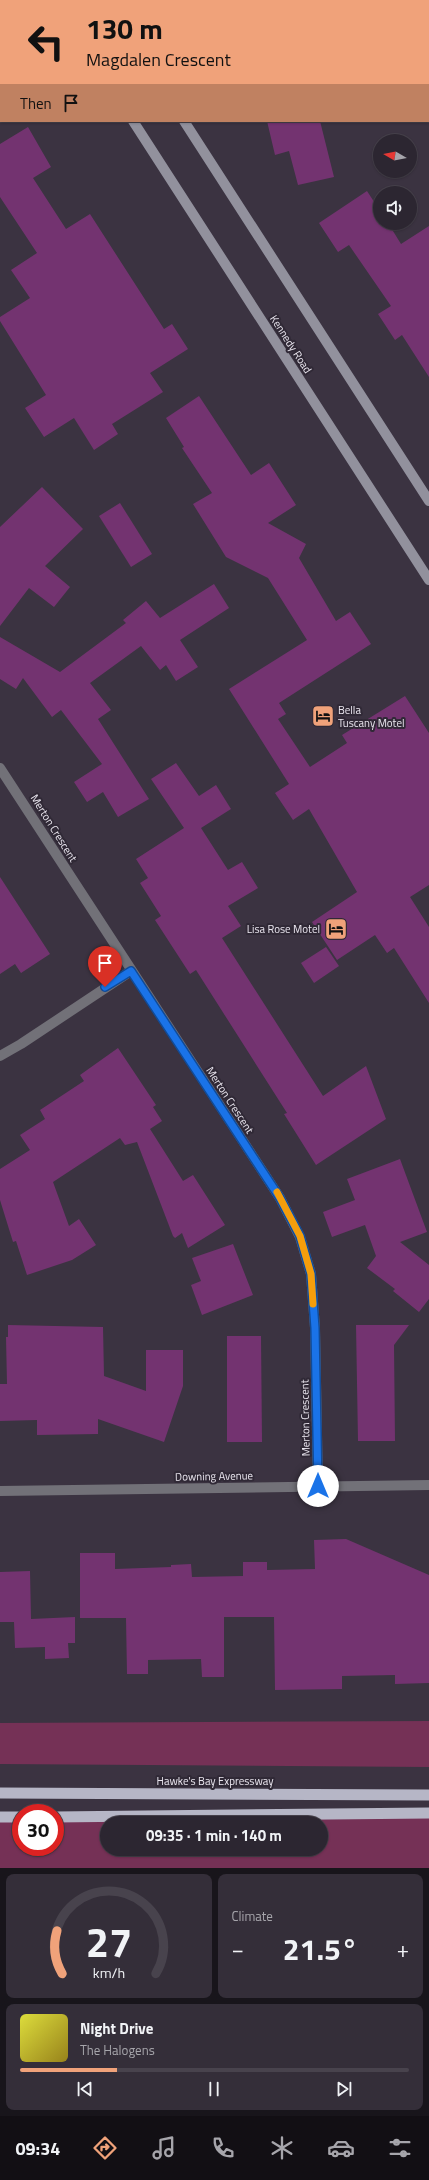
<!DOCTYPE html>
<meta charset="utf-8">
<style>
:root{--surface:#2c2631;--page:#342e39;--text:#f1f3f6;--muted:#a6a5ab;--line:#48434d;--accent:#f0a27a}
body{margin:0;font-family:"Titillium Web",sans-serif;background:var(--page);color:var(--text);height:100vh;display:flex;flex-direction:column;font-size:15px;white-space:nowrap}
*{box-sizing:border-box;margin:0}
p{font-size:13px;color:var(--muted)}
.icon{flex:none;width:22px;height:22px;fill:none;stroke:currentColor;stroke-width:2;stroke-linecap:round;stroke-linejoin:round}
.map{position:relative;height:1868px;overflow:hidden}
.details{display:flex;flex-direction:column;gap:6px;padding:6px;background:#18151b;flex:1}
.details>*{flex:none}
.top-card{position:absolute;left:0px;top:0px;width:429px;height:122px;box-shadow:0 1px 3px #0004,0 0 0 1px var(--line);background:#f0a27a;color:#111;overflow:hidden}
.needle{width:26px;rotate:279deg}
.tools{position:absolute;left:373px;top:134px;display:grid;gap:8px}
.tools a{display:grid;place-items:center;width:44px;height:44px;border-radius:50%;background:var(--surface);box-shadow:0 1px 3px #0004,0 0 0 1px var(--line);font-size:20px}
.speed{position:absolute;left:12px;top:1804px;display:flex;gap:8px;font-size:20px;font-weight:700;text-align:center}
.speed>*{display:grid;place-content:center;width:52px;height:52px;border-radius:50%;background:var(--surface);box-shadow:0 1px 3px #0004,0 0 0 1px var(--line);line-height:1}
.speed .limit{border:6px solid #d22;background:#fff;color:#111}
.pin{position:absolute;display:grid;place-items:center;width:34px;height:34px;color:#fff;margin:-41px -17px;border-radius:50% 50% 50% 0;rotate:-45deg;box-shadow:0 0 4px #0007}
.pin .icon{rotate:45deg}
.me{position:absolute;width:44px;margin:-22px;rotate:0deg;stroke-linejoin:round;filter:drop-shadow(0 0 3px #0008)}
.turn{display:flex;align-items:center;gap:14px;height:84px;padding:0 20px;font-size:18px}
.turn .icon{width:52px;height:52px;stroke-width:2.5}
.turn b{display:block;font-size:28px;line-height:34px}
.then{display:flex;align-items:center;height:38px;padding:0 20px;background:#0003;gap:8px;font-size:15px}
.big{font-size:30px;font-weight:700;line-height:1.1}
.details .card{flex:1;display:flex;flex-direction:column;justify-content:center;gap:6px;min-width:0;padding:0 14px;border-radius:8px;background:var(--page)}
.details .dial{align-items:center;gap:0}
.dial svg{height:104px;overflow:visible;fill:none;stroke:var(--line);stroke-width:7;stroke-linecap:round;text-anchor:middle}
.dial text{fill:var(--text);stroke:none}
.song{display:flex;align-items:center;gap:12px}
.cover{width:48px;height:48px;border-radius:6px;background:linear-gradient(135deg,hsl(60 70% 55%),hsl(50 70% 35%))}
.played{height:4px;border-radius:2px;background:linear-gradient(90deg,var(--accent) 25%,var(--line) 25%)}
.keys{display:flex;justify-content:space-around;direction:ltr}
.heat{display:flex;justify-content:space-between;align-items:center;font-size:22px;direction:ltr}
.details .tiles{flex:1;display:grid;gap:6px;grid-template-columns:1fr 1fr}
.card:last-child{grid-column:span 2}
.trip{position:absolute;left:100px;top:1816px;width:228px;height:40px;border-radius:20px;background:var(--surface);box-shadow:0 1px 3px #0004,0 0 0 1px var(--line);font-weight:700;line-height:40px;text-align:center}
.dock{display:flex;height:64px;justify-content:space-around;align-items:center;background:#120f14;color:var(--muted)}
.dock .icon{width:28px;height:28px}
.dock .selected{color:var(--accent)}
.dock b{font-size:18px;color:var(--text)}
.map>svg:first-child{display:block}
</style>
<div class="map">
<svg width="429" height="1868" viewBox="0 0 429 1868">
<rect width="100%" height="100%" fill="#3b3341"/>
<g fill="#753156" fill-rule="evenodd">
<path d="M429 1721V1767L0 1764V1723Z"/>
<path d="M0 1816H21V1847H55V1816L429 1817V1868H0ZM107 1823H321V1849H107Z"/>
</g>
<g fill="#733370">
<path d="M267 121H320L334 177 298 185 289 151 275 155Z"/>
<path d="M28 127 51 167 33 178 66 229 90 214 164 329 172 324 188 349 150 373 163 392 112 424 118 434 94 450 74 418 44 437 25 408 46 395 0 321V317L30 298 11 270 37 253 0 197V144Z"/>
<path d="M367 191 380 211V223H388L401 244 429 226V377L402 335 395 340 378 314 391 306 349 245 338 252 319 223Z"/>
<path d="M199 396 251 475 269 463 296 505 268 523 306 544 299 558 336 621 350 612 371 644 279 703 286 714 278 719 310 767 347 743 342 735 405 696 429 733V885L410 897 429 927V1003L394 948 387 953 375 935 337 960 312 922 357 892 309 809 293 820 275 793 289 784 229 689 307 640 268 578 226 557 193 504 212 493 182 448 184 447 166 418Z"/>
<path d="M42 487 83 529 45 566 70 587 54 607 29 588 0 626V527Z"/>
<path d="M120 503 152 554 131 567 99 516Z"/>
<path d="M214 584 229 608 180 640 198 667 176 681 166 665 160 670 141 646 90 683 111 710 98 719 149 799 118 817 103 792 87 802 74 782 102 764 61 710 52 717 23 678 16 689 0 679V637L60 672 126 623 123 620 146 601 160 618Z"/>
<path d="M176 763 199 796 216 785 231 809 201 828 228 870 242 862 258 888 228 906 241 926 222 938 323 1096 366 1066 386 1119 316 1165 284 1114 287 1113 196 970 190 974 155 920 161 916 140 883 148 878 136 859 184 828 151 779Z"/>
<path d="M0 877 50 954 21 973 15 964 0 974Z"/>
<path d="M326 947 339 966 314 983 301 963Z"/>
<path d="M118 1048 156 1105 153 1107 162 1121 150 1129 183 1181 193 1175 225 1225 188 1248 182 1233 175 1238 173 1236 137 1142 125 1145 120 1138 53 1182 69 1226 79 1219 96 1245 72 1260 27 1275 16 1241 13 1242 0 1200V1169L30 1150 20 1135 45 1119 40 1110 84 1081 80 1075Z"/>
<path d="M400 1159 427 1232 400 1242 429 1265V1299L419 1312 393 1291 395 1289 367 1268 376 1256 365 1225 332 1237 323 1212 355 1200 347 1179Z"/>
<path d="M233 1244 253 1295 202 1315 191 1285 201 1281 192 1258Z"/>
<path d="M8 1325 103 1327 104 1376 146 1391V1350H183V1386L164 1442 98 1419V1434L37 1435V1420L0 1421V1384H7L6 1337H8Z"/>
<path d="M356 1325H409L394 1345 395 1441H358Z"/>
<path d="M227 1336H261L262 1442H227Z"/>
<path d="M346 1539 429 1575V1683L395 1684V1675L342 1676V1689L275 1690 274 1617H224V1677H202L201 1659 148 1660V1674H127L126 1618H80V1553H115V1569L171 1567V1565L191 1564 192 1577 243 1576V1562H267V1570L315 1569 314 1540Z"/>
<path d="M30 1571 31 1619 75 1617V1643H68L69 1658 45 1659V1647L15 1648 14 1622H0V1572Z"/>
</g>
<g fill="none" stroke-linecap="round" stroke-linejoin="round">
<g stroke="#727178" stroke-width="10">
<path d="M0 768 280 1198 300 1237 311 1274 315 1328 318 1486"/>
<path d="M0 1056 21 1044 131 971"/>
<path d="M0 1491 429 1485"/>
</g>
<g stroke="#92919d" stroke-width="10">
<path d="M55 0 56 1"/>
<path d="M106 0 107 1"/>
<path d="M133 121 429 580"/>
<path d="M184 121 429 501"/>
</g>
<g stroke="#b6b6c6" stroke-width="11">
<path d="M0 1793 429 1795"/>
<path d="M0 1817H21"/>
<path d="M55 1817 429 1813"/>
</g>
</g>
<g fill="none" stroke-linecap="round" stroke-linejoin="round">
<g stroke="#114b97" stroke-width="10">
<path id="route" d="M105 987 131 971 280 1198 300 1236 311 1274 315 1328 318 1486"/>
</g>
<use href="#route" stroke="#1a73e8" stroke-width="7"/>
<path stroke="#f59e0b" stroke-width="7" d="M277 1192 300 1236 311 1274 313 1304"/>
</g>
<defs>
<g id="hotel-square" transform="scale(1.15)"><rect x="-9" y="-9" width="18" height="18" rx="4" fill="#f0a27a" stroke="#302936"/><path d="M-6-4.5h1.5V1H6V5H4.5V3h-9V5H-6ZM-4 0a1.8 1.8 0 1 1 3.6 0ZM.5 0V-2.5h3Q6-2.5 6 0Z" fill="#111"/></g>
</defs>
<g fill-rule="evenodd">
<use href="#hotel-square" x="323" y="716"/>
<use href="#hotel-square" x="336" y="929"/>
</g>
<g text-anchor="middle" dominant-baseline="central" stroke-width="4" stroke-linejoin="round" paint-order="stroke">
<g font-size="11" fill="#ebe7f0" stroke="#302936">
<text transform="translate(291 344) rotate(57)">Kennedy Road</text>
<text transform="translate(54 828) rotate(58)">Merton Crescent</text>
<text transform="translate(230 1100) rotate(57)">Merton Crescent</text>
<text transform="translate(305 1418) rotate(-91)">Merton Crescent</text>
<text transform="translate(214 1476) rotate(-1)">Downing Avenue</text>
<text x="215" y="1781">Hawke's Bay Expressway</text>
</g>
<g font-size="11" fill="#ebe7f0" stroke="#302936" text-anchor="start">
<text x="338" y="710">Bella<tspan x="338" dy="13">Tuscany Motel</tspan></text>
<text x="320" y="929" text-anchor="end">Lisa Rose Motel</text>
</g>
</g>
</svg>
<div class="tools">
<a><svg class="needle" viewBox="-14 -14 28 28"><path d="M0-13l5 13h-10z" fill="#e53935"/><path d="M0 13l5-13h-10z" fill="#a6a5ab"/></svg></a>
<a><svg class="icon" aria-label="sound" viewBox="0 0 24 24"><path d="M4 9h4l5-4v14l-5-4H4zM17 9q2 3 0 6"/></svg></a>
</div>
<div class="speed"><div class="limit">30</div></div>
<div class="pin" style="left:105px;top:987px;background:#d93025"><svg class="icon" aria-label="arrive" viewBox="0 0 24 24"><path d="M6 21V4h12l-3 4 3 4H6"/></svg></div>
<svg class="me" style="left:318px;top:1486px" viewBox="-20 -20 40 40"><circle r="19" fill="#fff"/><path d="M0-13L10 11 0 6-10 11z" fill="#1a73e8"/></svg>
<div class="trip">09:35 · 1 min · 140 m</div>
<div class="top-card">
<div class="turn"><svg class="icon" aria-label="left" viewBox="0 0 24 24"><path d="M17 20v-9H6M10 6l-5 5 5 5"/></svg><div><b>130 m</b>Magdalen Crescent</div></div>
<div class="then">Then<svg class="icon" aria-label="arrive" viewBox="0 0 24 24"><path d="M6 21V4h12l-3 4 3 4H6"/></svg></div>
</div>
</div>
<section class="details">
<div class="tiles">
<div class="card dial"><svg viewBox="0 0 100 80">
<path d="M14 69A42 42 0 1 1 86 69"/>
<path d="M14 69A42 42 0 0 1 10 36" stroke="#f0a27a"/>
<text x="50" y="56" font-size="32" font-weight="700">27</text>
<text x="50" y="72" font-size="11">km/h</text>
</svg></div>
<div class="card"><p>Climate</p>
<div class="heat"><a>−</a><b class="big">21.5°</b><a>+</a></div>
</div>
<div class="card">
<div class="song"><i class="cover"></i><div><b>Night Drive</b><p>The Halogens</p></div></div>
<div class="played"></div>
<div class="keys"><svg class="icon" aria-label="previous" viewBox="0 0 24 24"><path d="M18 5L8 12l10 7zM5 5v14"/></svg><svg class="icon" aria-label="pause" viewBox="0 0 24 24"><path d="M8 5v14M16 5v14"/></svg><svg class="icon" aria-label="next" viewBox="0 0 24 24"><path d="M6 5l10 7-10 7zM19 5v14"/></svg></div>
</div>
</div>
</section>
<nav class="dock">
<b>09:34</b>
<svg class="icon selected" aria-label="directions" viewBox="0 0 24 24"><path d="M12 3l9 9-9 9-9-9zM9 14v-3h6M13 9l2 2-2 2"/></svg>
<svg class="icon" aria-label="music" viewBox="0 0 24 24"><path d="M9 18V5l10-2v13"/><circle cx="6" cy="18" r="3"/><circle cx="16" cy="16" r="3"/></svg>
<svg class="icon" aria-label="phone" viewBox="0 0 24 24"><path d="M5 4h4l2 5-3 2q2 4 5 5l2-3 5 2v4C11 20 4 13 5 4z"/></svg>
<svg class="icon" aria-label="climate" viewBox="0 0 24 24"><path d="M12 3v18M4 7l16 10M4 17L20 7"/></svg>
<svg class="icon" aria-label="car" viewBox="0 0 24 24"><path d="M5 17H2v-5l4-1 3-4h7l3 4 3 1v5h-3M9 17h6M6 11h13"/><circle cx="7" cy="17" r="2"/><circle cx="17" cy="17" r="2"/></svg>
<svg class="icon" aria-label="filters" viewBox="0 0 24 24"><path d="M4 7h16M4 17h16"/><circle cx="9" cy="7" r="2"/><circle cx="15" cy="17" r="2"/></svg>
</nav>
